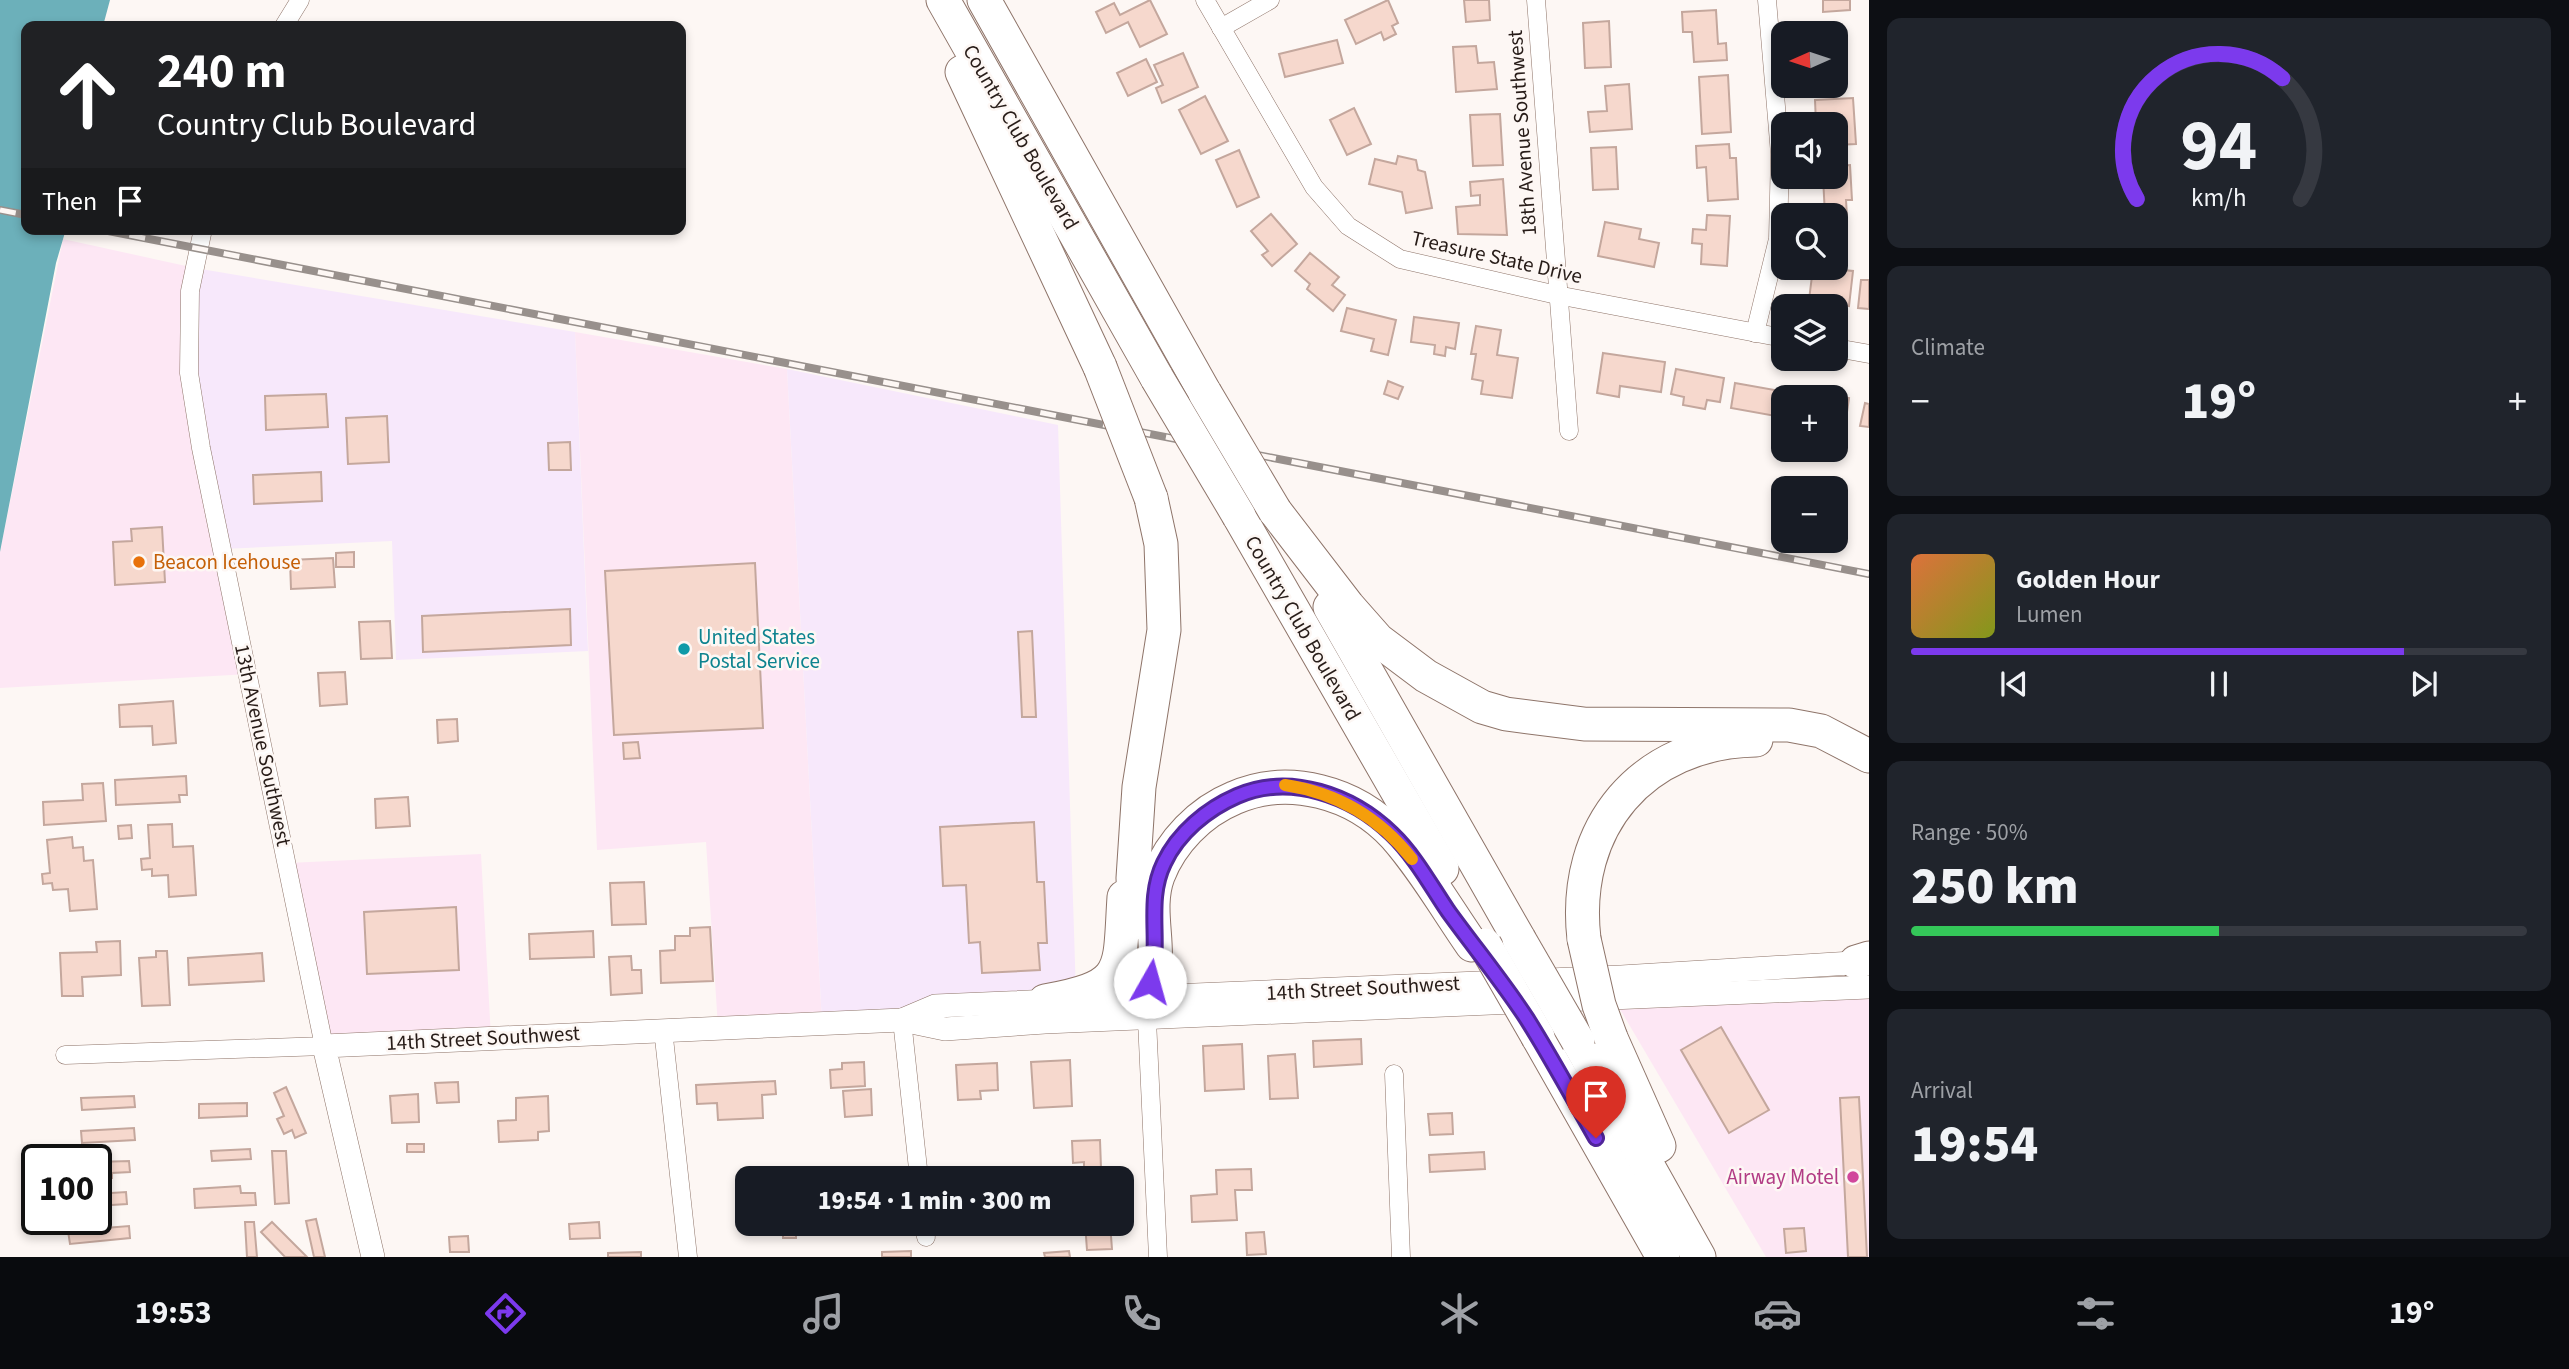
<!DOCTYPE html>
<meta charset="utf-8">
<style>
:root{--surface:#171b24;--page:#20242c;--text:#f1f3f6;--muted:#9ea1a6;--line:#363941;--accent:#7c3aed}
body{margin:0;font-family:"Source Sans 3",sans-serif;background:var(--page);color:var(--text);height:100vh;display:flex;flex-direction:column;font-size:26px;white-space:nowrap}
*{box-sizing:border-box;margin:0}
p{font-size:23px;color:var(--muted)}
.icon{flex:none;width:38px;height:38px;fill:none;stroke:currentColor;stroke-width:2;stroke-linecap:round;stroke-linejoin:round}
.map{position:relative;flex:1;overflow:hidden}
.side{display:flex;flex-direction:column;gap:18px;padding:18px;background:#0d0f14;width:700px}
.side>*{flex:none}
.banner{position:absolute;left:21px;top:21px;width:665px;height:214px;border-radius:14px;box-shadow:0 4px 10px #0003;background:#202124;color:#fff;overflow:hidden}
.needle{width:46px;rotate:267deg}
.tools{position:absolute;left:1771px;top:21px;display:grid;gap:14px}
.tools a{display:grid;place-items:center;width:77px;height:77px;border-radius:14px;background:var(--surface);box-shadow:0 4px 10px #0003;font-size:35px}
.speed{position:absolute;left:21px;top:1144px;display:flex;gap:14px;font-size:35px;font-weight:700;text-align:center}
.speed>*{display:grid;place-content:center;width:91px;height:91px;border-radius:50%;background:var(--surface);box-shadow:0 4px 10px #0003;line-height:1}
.speed .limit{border:4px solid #111;border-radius:10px;background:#fff;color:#111}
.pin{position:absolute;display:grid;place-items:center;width:60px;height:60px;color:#fff;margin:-72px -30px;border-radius:50% 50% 50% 0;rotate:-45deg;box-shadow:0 0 7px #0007}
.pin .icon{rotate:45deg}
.me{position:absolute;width:77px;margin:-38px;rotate:7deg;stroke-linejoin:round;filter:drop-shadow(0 0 5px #0008)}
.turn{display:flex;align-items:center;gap:24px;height:147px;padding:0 21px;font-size:32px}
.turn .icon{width:91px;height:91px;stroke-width:2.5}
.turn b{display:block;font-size:49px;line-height:60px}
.then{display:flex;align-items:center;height:66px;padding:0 21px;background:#0003;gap:14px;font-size:26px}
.big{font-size:52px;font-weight:800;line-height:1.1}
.side .card{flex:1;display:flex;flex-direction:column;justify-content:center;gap:10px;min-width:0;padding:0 24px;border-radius:14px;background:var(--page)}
.side .dial{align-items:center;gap:0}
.dial svg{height:182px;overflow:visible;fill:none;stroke:var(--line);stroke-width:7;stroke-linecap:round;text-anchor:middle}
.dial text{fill:var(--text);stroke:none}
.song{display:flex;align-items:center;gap:21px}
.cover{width:84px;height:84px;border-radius:10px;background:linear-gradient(135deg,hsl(20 70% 55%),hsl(70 70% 35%))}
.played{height:7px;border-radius:4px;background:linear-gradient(90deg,var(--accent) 80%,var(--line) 80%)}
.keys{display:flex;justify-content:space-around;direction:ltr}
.heat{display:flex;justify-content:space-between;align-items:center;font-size:38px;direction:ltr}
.charge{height:10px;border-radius:5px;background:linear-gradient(90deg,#34c759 50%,var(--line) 0)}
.trip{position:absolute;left:735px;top:1166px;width:399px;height:70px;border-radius:14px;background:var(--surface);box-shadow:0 4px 10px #0003;font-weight:800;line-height:70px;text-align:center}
.tab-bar{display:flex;height:112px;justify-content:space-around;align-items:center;background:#090b0e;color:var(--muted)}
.tab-bar .icon{width:49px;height:49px}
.tab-bar .on{color:var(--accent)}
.tab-bar b{font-size:32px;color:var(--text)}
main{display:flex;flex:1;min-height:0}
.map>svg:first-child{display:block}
</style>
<main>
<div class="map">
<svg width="1869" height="1257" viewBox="0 0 1869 1257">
<rect width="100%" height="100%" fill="#fdf7f4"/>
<g fill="#fde7f4">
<path d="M63 239 195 268 190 291 249 674 0 688V552Z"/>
<path d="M575 332 787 369 822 1023 718 1027 706 842 597 850Z"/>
<path d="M481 854 491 1038 324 1046 288 863Z"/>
<path d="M1869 987V1257H1766L1614 999Z"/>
</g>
<g fill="#f7e8fb">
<path d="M195 268 575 332 588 651 396 660 392 541 222 549 189 373Z"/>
<path d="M787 369 1058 425 1076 995 822 1023Z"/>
</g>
<path fill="#6cb0ba" d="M0 0H110L103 26H26V229H66L56 263 0 552Z"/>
<g fill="#f6d8cd" stroke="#c4a79d" stroke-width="2">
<path d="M1150 0 1167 34 1140 47 1128 22 1106 33 1096 12 1114 3 1120 15Z"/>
<path d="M1388 0 1398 23 1392 26 1396 34 1384 40 1381 32 1356 44 1345 20Z"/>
<path d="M1464 0H1489L1490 20 1466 22Z"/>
<path d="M1823 0H1850V10L1823 12Z"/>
<path d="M1716 10 1718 44 1726 43 1727 60 1694 62 1692 32H1683L1682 12Z"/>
<path d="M1609 21 1611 67 1585 68 1583 23Z"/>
<path d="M1836 27 1839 72H1836V33H1809V29Z"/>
<path d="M1337 40 1343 63 1285 77 1279 54Z"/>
<path d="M1476 46 1478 63 1494 62 1497 89 1456 92 1453 47Z"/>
<path d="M1183 53 1198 87 1162 103 1156 88 1163 85 1154 65Z"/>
<path d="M1146 59 1157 82 1128 96 1117 73Z"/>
<path d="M1728 75 1731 132 1702 134 1699 77Z"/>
<path d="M1629 84 1632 129 1590 132 1588 112 1607 111 1605 86Z"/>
<path d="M1205 96 1228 141 1201 154 1179 110Z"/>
<path d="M1853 98 1856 144 1836 145V124H1816L1815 100Z"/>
<path d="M1354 108 1371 144 1347 155 1330 120Z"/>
<path d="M1500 114 1503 165 1473 166 1470 115Z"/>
<path d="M1729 144 1730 158H1736L1738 199 1708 201 1706 167 1697 168 1696 146Z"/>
<path d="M1616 147 1618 189 1593 190 1591 148Z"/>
<path d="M1239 150 1259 197 1237 207 1216 160Z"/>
<path d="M1398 156 1416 160 1418 170 1425 172 1432 208 1406 213 1402 192 1369 184 1375 159 1396 164Z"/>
<path d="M1850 165 1852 200H1846L1847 217 1825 215 1823 177H1836V166Z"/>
<path d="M1503 179 1507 235 1458 234 1456 207 1480 205V195L1471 196 1470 182Z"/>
<path d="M1271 214 1297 244 1272 266 1262 255 1268 251 1251 231Z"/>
<path d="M1707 215 1730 216 1727 266 1701 264 1702 244 1692 243 1693 229 1706 230Z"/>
<path d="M1605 222 1641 229 1639 239 1659 243 1654 267 1598 256Z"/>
<path d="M1836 245 1846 247 1843 270 1853 271 1849 306 1809 300 1813 268H1836Z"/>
<path d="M1310 253 1339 277 1332 285 1345 295 1333 311 1307 289 1310 284 1295 271Z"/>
<path d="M1861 280H1869V309L1858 308Z"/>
<path d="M1347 308 1396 320 1388 355 1371 351 1374 339 1341 331Z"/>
<path d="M1414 317 1459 323 1455 349 1446 347 1445 356 1434 354 1435 345 1411 342Z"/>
<path d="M1476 326 1501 330 1497 355 1518 358 1512 398 1481 394 1483 381 1472 379 1476 354H1471Z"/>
<path d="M1603 353 1665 362 1661 392 1620 386 1619 397 1597 393Z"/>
<path d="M1676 369 1724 378 1720 402 1707 400 1705 409 1683 405 1684 397 1671 394Z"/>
<path d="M1388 381 1403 387 1398 399 1384 394Z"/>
<path d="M1735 383 1786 392 1781 417 1731 408Z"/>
<path d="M1800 390 1849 398 1844 433 1836 432V397H1799Z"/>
<path d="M326 394 328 427 266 430 265 396Z"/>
<path d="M1865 403 1869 404V427L1860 426Z"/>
<path d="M387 416 389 462 348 464 346 418Z"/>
<path d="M570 442 571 470H549L548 443Z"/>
<path d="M321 472 322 501 254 504 253 475Z"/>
<path d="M162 527 165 582 115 585 113 542 132 541 131 529Z"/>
<path d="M354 552V567H336V553Z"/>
<path d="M333 558 335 587 291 589 290 560Z"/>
<path d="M755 563 763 728 614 735 605 571Z"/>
<path d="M570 609 571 645 423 652 422 616Z"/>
<path d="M390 621 392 658 361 659 359 622Z"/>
<path d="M1032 631 1036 717H1022L1018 632Z"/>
<path d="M345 672 347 704 320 706 318 673Z"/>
<path d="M173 701 176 743 153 745 152 726 120 727 119 705Z"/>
<path d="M457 719 458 741 438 743 437 720Z"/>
<path d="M638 742 640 758 624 759 623 743Z"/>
<path d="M186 776 187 795H179L180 802 116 805 115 780Z"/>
<path d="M103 783 106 821 44 825 43 802 83 800 82 784Z"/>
<path d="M408 797 410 826 376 828 375 799Z"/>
<path d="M1034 822 1037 882H1044L1047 943H1038L1040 970 982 973 980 942 969 943 966 885 943 886 940 827Z"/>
<path d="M172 824 173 847 193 846 196 895 169 897 168 875 152 876V869L142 870 141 859 150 858 148 825Z"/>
<path d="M131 825 132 838 119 839 118 826Z"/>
<path d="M72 837 73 848 83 847 84 861 93 860 97 909 70 911 68 889 53 890 52 883 43 884 42 874 50 873 47 840Z"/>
<path d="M644 882 646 924 612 925 610 883Z"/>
<path d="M456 907 459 970 367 974 364 912Z"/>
<path d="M710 927 713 981 661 983 660 951 675 950V936H690V928Z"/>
<path d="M593 931 594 957 530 959 529 934Z"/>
<path d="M120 941 121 975 82 977 83 996H62L60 953 97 952 96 942Z"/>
<path d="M156 951H167L170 1005 142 1006 139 958 156 957Z"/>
<path d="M262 953 264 981 189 985 188 958Z"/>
<path d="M631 956 632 970H641L642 993 611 995 609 957Z"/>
<path d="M1721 1027 1769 1110 1729 1133 1681 1050Z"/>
<path d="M1361 1039 1362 1064 1314 1067 1313 1041Z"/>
<path d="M1242 1044 1244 1089 1205 1091 1203 1046Z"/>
<path d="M1295 1054 1298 1098 1270 1099 1268 1056Z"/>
<path d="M1070 1060 1072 1106 1034 1108 1031 1062Z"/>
<path d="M864 1062 865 1086 831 1088 830 1070 842 1069V1063Z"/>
<path d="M997 1063 998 1090 980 1091 981 1099 958 1100 956 1065Z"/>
<path d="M775 1081 776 1094 762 1095 763 1118 718 1120 717 1103 697 1104 696 1085Z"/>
<path d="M458 1082 459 1102 437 1103 435 1083Z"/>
<path d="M286 1087 306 1133 295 1138 292 1130 284 1134 277 1119 284 1116 274 1093Z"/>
<path d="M871 1089 872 1115 845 1117 843 1091Z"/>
<path d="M418 1094 419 1122 392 1123 390 1096Z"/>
<path d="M134 1096 135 1107 82 1110 81 1098Z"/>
<path d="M548 1096 549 1131 538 1132V1140L499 1142 498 1121 516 1120V1098Z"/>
<path d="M1859 1097 1867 1257H1848L1840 1098Z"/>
<path d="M247 1103V1116L199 1118V1104Z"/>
<path d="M1452 1113 1453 1134 1430 1135 1428 1114Z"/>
<path d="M134 1128 135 1140 82 1143 81 1131Z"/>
<path d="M1100 1140 1101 1168 1115 1167 1116 1178H1084V1162L1073 1163 1072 1141Z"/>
<rect x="407" y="1144" width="17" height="8"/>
<path d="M250 1149 251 1159 212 1161 211 1151Z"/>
<path d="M272 1151H286L289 1203 275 1204Z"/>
<path d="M1484 1152 1485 1169 1430 1172 1429 1155Z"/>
<path d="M129 1161 130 1172 112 1173V1178L96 1179V1162Z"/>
<path d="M1251 1169 1252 1190H1235L1237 1220 1192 1222 1191 1196 1217 1194 1216 1170Z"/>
<path d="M240 1186 241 1193H255L256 1205 195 1208 194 1189Z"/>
<path d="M126 1192 127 1204 96 1206V1194Z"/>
<path d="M316 1219 325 1257H314L306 1221Z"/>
<path d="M245 1222H254L257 1257H247Z"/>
<path d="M272 1222 307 1257H285L261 1232Z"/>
<path d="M599 1222 600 1238 570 1239 569 1224Z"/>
<path d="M1085 1223H1110L1112 1249 1087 1250Z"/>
<rect x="783" y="1225" width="13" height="13"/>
<path d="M129 1226 130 1238 70 1244 68 1231Z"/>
<path d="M1804 1228 1806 1251 1786 1253 1784 1229Z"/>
<path d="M1264 1232 1266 1254 1247 1255 1246 1233Z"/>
<path d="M468 1236 469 1252H450L449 1237Z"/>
<path d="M911 1251V1257H882V1252Z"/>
<path d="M1069 1251 1070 1257H1045L1044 1253Z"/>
<path d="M641 1252V1257H608V1253Z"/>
</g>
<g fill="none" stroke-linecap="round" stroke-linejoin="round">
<g stroke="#8e7469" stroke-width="19">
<g id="minor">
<path d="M1205 0 1314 187 1348 226 1400 259 1557 295 1783 338"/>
<path d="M1536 0 1569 431"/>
<path d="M284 26 300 0"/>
<path d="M1221 28 1270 0"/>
<path d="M1755 333 1778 239 1780 154 1767 0"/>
<path d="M1836 348 1869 354"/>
<path d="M902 1020 919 1178"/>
<path d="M1147 1020 1158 1257"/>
<path d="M663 1029 688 1257"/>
<path d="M65 1055 324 1046 201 448 189 373 190 291 203 229"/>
<path d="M1394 1074 1401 1257"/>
<path d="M924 1223 926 1237"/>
</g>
</g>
<g stroke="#8e7469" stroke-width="24">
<g id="tertiary">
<path d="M902 1020 935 1006 1621 977 1869 962"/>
<path d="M373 1257 324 1046 902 1020 945 1029 1045 1022 1869 987"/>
</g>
</g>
<g stroke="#8e7469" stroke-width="35">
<g id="motorway">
<path d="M943 0 1157 378"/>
<path d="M984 0 1205 393"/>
<path d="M962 72 1100 367"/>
<path d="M1275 511 1348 606 1378 640 1426 676 1482 707 1506 714 1584 724 1789 725 1821 731 1869 756"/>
<path d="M1239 516 1442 869"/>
<path d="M1330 607 1519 939"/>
<path d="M1135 923 1133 878 1139 787 1164 630 1161 544 1151 498"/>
<path d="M1584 939C1571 827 1642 742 1756 740"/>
<path d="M1856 962 1869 958"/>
<path d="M1146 997C1149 988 1154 977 1155 967 1158 937 1147 906 1158 876 1171 842 1200 812 1234 798 1288 774 1355 792 1395 836 1424 869 1447 909 1472 945"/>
<path d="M1045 1001C1128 986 1119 972 1124 897"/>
<path d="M1538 1037 1663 1257"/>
<path d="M1611 1038 1659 1146"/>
<path d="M1578 1041 1699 1257"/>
</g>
</g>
<use href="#minor" stroke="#fff" stroke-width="18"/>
<use href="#tertiary" stroke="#fff" stroke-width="23"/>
<use href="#motorway" stroke="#fff" stroke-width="33"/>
<g stroke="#98908c" stroke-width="8">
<g id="rail">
<path d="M0 210 26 215"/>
<path d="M98 229 1869 574"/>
</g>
</g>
<use href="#rail" stroke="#fdf7f4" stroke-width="5" stroke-dasharray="16" stroke-linecap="butt"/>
<g stroke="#8e7469" stroke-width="35" stroke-linecap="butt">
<g id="motorway-bridge">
<path d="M1100 367 1151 498"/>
<path d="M1157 378 1239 516"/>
<path d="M1205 393 1275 511"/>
<path d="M1519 939 1578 1041"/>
<path d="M1584 939 1599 1005 1611 1038"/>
<path d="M1485 945 1538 1037"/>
</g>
</g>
<use href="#motorway-bridge" stroke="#fff" stroke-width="33"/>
</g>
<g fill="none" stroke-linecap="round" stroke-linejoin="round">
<g stroke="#51269a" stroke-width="18">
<path id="route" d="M1150 982C1162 943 1145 902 1164 863 1178 833 1207 809 1237 796 1290 773 1352 795 1392 834 1415 856 1431 886 1448 911 1474 947 1503 982 1527 1019 1551 1057 1573 1098 1596 1138"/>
</g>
<use href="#route" stroke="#7c3aed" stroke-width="12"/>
<path stroke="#f59e0b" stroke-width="12" d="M1285 785C1338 793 1379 817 1412 859"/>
</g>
<circle fill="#e8710a" stroke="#fdf7f4" stroke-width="2.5" cx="139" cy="562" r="7"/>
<circle fill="#0f9aa8" stroke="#fdf7f4" stroke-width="2.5" cx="684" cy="649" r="7"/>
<circle fill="#d1479c" stroke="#fdf7f4" stroke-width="2.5" cx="1853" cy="1177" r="7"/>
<g text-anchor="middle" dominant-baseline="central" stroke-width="5" stroke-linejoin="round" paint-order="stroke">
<g font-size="21" fill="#271c18" stroke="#fdf7f4">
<text transform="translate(1522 133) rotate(-94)">18th Avenue Southwest</text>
<text transform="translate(1021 137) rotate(60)">Country Club Boulevard</text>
<text transform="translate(1497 257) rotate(13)">Treasure State Drive</text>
<text transform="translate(1303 628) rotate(60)">Country Club Boulevard</text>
<text transform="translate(263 745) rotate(78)">13th Avenue Southwest</text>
<text transform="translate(1363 988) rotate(-3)">14th Street Southwest</text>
<text transform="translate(483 1038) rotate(-3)">14th Street Southwest</text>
</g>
<g font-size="21" fill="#c56008" stroke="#fdf7f4" text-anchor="start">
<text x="153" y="562">Beacon Icehouse</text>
</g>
<g font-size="21" fill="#0d838f" stroke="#fdf7f4" text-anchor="start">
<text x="698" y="637">United States<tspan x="698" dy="24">Postal Service</tspan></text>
</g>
<g font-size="21" fill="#b23c85" stroke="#fdf7f4" text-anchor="end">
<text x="1839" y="1177">Airway Motel</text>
</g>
</g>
</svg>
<div class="tools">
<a><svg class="needle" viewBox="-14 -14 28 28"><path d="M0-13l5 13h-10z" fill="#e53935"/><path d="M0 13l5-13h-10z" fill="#9ea1a6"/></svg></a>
<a><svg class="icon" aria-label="sound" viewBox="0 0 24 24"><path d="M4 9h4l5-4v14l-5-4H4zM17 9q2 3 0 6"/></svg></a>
<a><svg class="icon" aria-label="search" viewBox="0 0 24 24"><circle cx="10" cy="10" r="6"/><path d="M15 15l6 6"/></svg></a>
<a><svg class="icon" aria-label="layers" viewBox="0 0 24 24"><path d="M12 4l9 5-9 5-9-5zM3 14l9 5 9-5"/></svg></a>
<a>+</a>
<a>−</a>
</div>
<div class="speed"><div class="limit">100</div></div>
<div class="pin" style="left:1596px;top:1138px;background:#d93025"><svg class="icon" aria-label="arrive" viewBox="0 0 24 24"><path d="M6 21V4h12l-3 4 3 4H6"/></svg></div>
<svg class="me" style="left:1150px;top:982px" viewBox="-20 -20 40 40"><circle r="19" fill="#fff"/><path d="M0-13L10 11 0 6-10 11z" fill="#7c3aed"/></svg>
<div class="trip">19:54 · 1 min · 300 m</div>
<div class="banner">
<div class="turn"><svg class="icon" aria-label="ahead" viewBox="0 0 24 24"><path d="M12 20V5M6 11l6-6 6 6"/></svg><div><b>240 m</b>Country Club Boulevard</div></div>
<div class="then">Then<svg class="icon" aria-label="arrive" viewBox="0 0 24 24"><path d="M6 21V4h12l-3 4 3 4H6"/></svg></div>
</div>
</div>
<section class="side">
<div class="card dial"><svg viewBox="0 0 100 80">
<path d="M14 69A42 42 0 1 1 86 69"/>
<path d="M14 69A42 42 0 0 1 78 16" stroke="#7c3aed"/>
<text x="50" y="56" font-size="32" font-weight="700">94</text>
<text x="50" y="72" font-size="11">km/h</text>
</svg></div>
<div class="card"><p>Climate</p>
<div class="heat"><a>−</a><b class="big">19°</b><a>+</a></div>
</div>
<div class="card">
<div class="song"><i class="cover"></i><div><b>Golden Hour</b><p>Lumen</p></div></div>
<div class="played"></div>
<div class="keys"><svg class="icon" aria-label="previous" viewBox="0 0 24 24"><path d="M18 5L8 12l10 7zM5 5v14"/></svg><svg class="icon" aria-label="pause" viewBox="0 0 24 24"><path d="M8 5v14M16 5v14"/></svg><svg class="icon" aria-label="next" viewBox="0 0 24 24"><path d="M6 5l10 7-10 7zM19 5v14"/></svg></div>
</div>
<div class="card"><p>Range · 50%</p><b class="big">250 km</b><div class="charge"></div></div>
<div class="card"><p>Arrival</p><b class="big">19:54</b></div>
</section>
</main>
<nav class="tab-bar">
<b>19:53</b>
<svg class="icon on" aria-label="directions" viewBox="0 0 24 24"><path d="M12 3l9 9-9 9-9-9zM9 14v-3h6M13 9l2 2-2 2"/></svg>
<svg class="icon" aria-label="music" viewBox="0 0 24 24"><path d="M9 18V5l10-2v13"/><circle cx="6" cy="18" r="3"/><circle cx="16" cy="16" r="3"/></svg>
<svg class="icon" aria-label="phone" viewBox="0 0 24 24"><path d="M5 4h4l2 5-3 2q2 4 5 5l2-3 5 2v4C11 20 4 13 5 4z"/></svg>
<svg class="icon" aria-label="climate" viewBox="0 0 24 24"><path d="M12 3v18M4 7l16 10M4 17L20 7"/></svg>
<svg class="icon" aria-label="car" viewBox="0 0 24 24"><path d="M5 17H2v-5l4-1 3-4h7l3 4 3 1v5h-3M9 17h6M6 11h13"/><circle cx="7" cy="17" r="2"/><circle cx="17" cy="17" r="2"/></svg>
<svg class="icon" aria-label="filters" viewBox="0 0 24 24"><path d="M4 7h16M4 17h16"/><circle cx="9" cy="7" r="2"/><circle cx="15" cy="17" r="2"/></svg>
<b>19°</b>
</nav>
